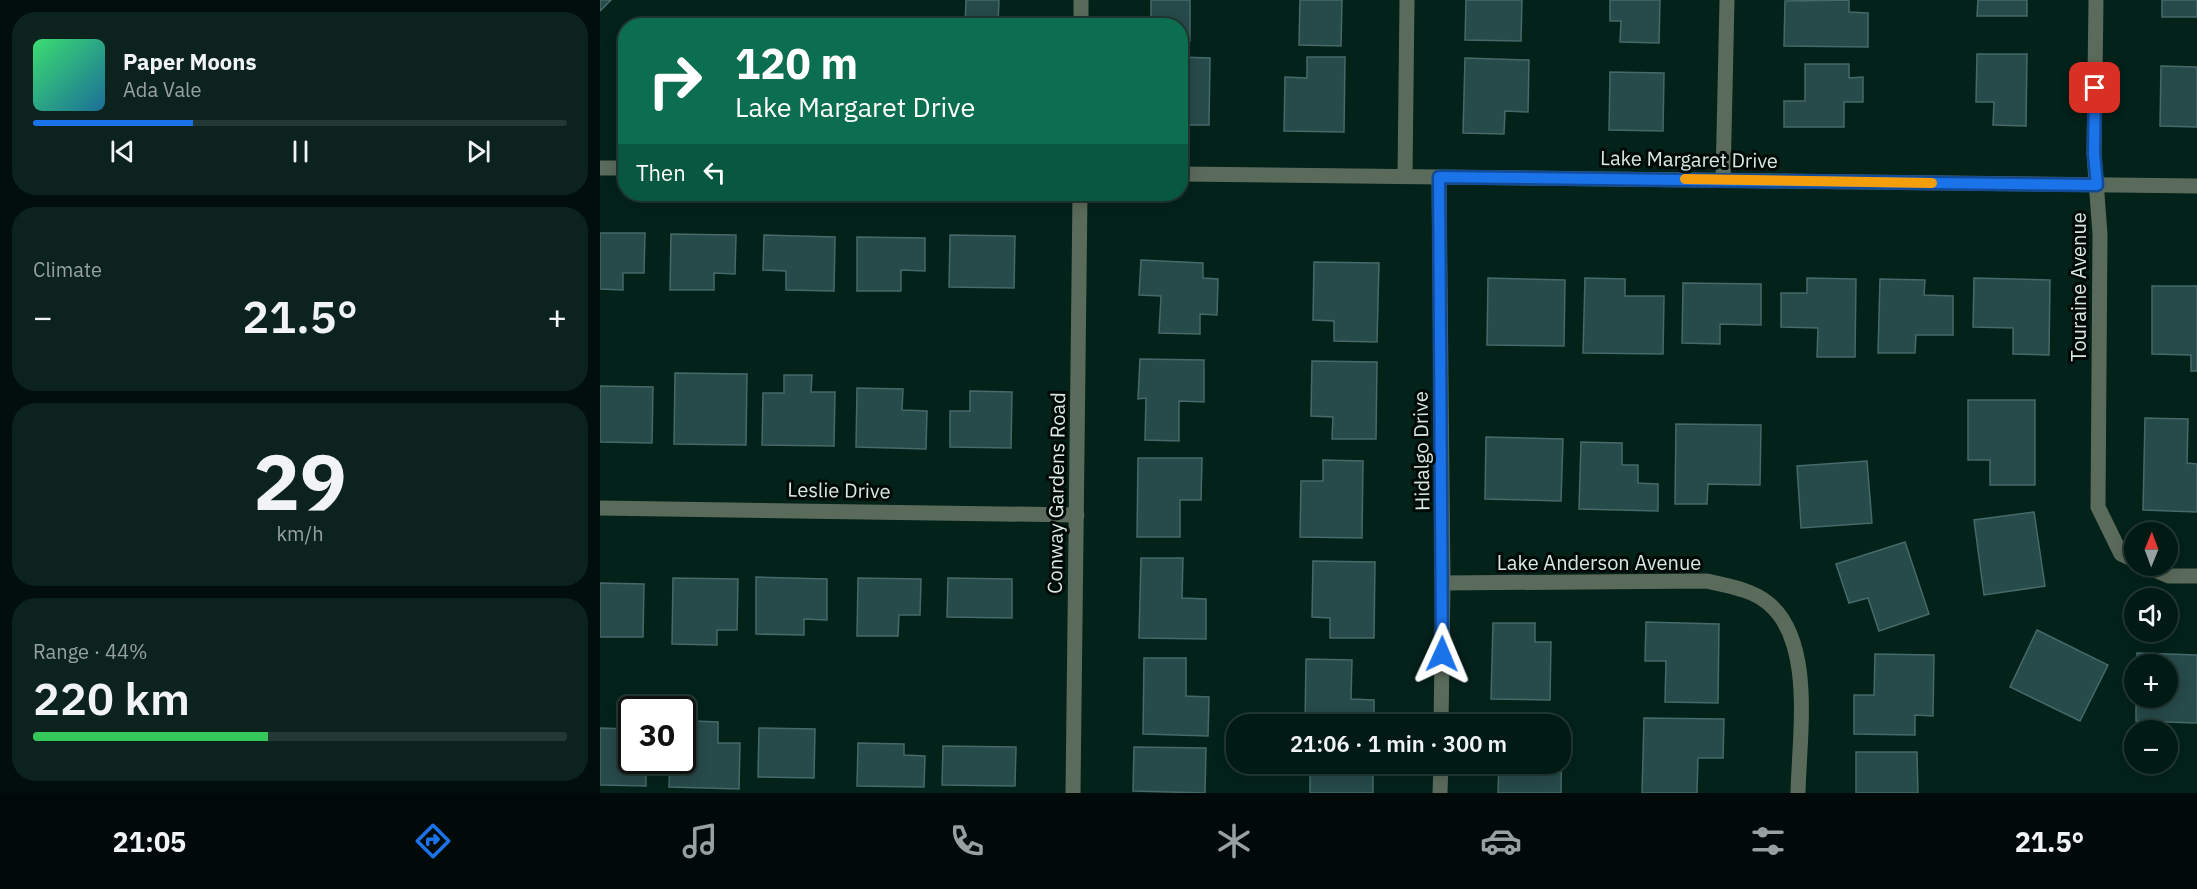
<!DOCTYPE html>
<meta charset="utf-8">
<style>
:root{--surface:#021a14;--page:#0c231d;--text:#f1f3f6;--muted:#96a1a0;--line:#233834;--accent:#1a73e8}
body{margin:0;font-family:"IBM Plex Sans",sans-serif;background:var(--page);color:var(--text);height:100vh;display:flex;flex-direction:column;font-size:22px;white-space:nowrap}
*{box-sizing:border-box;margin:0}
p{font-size:20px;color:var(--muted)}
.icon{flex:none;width:33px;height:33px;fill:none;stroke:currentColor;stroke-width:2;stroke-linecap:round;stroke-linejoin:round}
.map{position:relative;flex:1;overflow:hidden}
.side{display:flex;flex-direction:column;gap:12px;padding:12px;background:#010e0b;width:600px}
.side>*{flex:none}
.banner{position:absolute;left:18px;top:18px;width:570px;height:183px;border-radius:24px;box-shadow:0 3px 15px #0003,0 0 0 2px var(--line);background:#0b6e4f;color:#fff;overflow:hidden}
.needle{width:39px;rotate:1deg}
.tools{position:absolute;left:1524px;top:522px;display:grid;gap:12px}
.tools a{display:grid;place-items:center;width:54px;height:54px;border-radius:50%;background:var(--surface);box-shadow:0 3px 15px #0003,0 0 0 2px var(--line);font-size:30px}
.speed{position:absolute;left:18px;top:696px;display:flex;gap:12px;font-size:30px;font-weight:700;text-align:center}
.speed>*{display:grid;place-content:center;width:78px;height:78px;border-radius:50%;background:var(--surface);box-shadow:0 3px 15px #0003,0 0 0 2px var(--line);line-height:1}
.speed .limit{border:3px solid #111;border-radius:9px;background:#fff;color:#111}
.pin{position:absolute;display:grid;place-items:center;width:51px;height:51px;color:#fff;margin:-26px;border-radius:12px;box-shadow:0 3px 9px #0006}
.me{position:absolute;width:66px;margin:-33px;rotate:1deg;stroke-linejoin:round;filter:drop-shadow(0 0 4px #0008)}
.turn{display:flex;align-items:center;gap:21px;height:126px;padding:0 18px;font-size:27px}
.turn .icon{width:78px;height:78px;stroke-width:2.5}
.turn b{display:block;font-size:42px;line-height:51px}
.then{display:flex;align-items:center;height:57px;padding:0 18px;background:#0003;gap:12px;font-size:22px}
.big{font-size:45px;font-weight:600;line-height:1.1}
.side .card{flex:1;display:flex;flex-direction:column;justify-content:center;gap:9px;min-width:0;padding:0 21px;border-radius:24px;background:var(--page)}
.side .dial{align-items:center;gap:0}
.dial b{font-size:78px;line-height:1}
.song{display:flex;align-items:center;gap:18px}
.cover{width:72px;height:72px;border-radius:9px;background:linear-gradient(135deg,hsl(140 70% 55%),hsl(200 70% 35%))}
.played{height:6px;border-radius:3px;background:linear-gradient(90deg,var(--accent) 30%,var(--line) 30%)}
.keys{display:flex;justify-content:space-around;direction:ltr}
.heat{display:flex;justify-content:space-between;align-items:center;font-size:33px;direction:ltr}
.charge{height:9px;border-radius:4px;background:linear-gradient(90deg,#34c759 44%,var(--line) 0)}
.trip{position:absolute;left:626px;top:714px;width:345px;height:60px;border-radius:24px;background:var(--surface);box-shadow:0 3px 15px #0003,0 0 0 2px var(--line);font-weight:600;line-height:60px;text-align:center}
.menu{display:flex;height:96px;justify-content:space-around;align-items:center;background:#010a08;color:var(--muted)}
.menu .icon{width:42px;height:42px}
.menu .active{color:var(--accent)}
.menu b{font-size:27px;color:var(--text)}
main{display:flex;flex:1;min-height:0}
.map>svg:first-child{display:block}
</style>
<main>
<section class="side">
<div class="card">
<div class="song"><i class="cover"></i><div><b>Paper Moons</b><p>Ada Vale</p></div></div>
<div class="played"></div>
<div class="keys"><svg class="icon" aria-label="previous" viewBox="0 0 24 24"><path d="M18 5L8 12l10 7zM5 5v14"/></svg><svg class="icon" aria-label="pause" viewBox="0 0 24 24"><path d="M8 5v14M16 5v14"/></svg><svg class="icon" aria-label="next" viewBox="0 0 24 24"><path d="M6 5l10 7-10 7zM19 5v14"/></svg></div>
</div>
<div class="card"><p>Climate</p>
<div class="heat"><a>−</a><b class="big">21.5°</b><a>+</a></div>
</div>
<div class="card dial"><b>29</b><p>km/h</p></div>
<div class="card"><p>Range · 44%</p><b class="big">220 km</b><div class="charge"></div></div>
</section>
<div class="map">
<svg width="1597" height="793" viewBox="0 0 1597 793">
<rect width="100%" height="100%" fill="#03221a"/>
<g fill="#274a4a" stroke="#466969" stroke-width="1.5">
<path d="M0 0H11L0 11Z"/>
<path d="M366 0H399L398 26H365Z"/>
<path d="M551 0H590V41H580V26H551Z"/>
<path d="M700 0H742L741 46 699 45Z"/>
<path d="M866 0H922L921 41 865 40Z"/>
<path d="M1010 0H1060L1059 43 1020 42 1021 21H1010Z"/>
<path d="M1249 0V12L1268 13V47L1184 46 1185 1Z"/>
<path d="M1378 0H1427V16H1377Z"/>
<rect x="1562" y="0" width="35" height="17"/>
<path d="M1377 54H1427L1426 126 1393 125 1394 102H1376Z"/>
<path d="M580 57 610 58 609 125H580Z"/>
<path d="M707 57H745L744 132 684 131 685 77 707 78Z"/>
<path d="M865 58 929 60 928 112 905 111 904 134 863 133Z"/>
<path d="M1205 64H1249V78L1263 77V102H1244V127H1184V101H1205Z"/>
<path d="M1561 66 1597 67V127L1560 126Z"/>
<path d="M1010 72 1064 73 1063 131 1009 130Z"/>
<path d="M0 233H45L44 273H23V290L0 289Z"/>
<path d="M71 234 136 235 135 274 114 273V290H70Z"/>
<path d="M164 235 235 237 234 291 186 290V271L163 270Z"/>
<path d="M350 235 415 236 414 288 349 287Z"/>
<path d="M257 237 325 238V271L301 270V291H257Z"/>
<path d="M541 260 603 263V278L618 279 617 315 600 314V334L559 333 561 296 539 295Z"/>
<path d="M714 262 779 263 777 342 734 341V321L713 320Z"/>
<path d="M888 278 965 280 964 346 887 345Z"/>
<path d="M985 278 1025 279V296H1064L1063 354 983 353Z"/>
<path d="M1207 278 1256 279 1255 357H1217L1218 328 1181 327V293H1207Z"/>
<path d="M1374 278 1450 280 1449 355 1413 354V328L1373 327Z"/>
<path d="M1280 279 1325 280 1324 295 1353 296V335H1316L1315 353H1278Z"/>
<path d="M1083 283 1161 284V325L1120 324V344L1082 343Z"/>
<path d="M1552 286H1597V371H1591V355L1552 354Z"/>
<path d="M540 359 604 360V402L579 401V441L545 440 546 398 538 399Z"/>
<path d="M712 361 777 362 776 439H732L733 417 711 416Z"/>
<path d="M75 373 147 374 146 445 74 444Z"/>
<path d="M184 375H212L211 392H235L234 446 162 445 163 393H184Z"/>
<path d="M0 386 53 387 52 443 0 442Z"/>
<path d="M257 388 303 389 302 410 327 411 326 449 256 447Z"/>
<path d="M370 391 412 392 411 448 350 447V411H370Z"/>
<path d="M1368 400H1435V485H1390V460H1368Z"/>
<path d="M1545 418 1588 419 1587 463 1597 464V512L1543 510Z"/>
<path d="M1076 424 1161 425 1160 485 1108 484 1107 504H1075Z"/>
<path d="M886 437 963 439 961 501 885 499Z"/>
<path d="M981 442 1022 443V465H1038V483L1058 484V511L979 509Z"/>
<path d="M538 458H602L601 500H580V537H537Z"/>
<path d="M723 460 763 461 762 538 700 537 701 481H723Z"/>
<path d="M1267 461 1272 523 1201 528 1197 466Z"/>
<path d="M1434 512 1445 586 1384 595 1374 520Z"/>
<path d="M1305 542 1329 614 1279 631 1268 598 1249 603 1236 564Z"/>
<path d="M541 558H583L582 598 606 599V639L539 638Z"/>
<path d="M713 561 775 562 774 638H730V618L712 617Z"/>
<path d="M156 577 227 579V620L204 619V635L156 634Z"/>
<path d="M73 578 138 579 137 630H117V645L72 644Z"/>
<path d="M258 578 321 579 320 615H299L298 636H257Z"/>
<path d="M348 578 412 579V618L347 617Z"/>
<path d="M0 583 44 584 43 637H0Z"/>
<path d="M1046 622 1119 624 1118 703 1065 702 1066 661H1045Z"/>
<path d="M893 623H935V642H951L950 700 891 699Z"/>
<path d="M1437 630 1508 665 1480 721 1410 687Z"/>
<path d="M1537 653 1597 655V723L1536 721V698H1568V664H1537Z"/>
<path d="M1275 654 1334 655 1333 716 1315 715V735L1254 734V695H1274Z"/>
<path d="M544 658H586V696L609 697 608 736 543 734Z"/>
<path d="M706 659 752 660 751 699 774 700V724H705Z"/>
<path d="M900 717 962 718 961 793H898L899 764H960V724H900Z"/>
<path d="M1044 718 1124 719 1123 758H1098L1097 793H1042Z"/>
<path d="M94 721 118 722V743H140L139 789 69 787 70 760H82V743L93 744Z"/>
<path d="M0 728 32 729V760H46V786L0 785Z"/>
<path d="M159 728 215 729 214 778 158 777Z"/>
<path d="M258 743 304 744V755L325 756 324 787 257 786Z"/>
<path d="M343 746 416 747 415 786 342 785Z"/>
<path d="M534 747 606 748 605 793 533 791Z"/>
<path d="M1256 752H1317L1318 793H1256Z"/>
<path d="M728 764H773V793H710V772H728Z"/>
</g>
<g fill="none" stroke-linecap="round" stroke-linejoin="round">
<g stroke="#5b6b5b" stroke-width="15">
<path d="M1496 0 1494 154 1500 234 1498 507 1521 554 1534 560"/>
<path d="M481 26V0"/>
<path d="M0 168H26"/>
<path d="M580 174 1597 186"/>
<path d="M805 176 807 0"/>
<path d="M839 177 843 583 841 724"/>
<path d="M1123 180 1127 0"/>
<path d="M0 508 477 515"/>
<path d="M1546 566 1569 576H1597"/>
<path d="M843 583 1107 581C1127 586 1151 589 1168 603 1215 641 1199 737 1198 793"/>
<path d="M473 793 480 194"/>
<path d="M840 793 841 764"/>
</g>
</g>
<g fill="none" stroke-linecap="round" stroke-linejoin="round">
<g stroke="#114b97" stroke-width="15">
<path id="route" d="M842 654 839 177 1497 185 1494 154 1495 88"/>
</g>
<use href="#route" stroke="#1a73e8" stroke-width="10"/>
<path stroke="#f59e0b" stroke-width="10" d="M1085 179 1332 183"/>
</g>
<g text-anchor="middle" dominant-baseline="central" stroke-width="6" stroke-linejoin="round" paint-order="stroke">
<g font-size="20" fill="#d8e9e3" stroke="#010906">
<text transform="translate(1089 159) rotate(1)">Lake Margaret Drive</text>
<text transform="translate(1478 287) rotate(-90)">Touraine Avenue</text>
<text transform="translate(821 451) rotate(-91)">Hidalgo Drive</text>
<text transform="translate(239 490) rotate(1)">Leslie Drive</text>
<text transform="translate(456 493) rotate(-89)">Conway Gardens Road</text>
<text x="999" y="562">Lake Anderson Avenue</text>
</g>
</g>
</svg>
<div class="tools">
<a><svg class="needle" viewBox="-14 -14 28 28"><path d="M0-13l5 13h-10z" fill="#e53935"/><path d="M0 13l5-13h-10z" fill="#96a1a0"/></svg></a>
<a><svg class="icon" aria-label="sound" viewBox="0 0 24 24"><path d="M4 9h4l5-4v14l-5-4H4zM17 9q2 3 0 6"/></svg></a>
<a>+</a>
<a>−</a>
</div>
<div class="speed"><div class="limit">30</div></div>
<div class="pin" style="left:1495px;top:88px;background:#d93025"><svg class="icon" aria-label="arrive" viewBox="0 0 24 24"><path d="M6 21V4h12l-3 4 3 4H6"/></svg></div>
<svg class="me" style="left:842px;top:654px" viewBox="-20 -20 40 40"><path d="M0-17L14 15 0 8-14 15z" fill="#1a73e8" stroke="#fff" stroke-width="4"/></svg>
<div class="trip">21:06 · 1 min · 300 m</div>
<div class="banner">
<div class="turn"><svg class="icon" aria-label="right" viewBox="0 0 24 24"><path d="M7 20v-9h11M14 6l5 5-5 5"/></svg><div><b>120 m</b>Lake Margaret Drive</div></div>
<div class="then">Then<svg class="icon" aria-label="left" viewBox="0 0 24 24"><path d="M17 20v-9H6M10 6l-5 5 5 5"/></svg></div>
</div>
</div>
</main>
<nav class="menu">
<b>21:05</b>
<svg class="icon active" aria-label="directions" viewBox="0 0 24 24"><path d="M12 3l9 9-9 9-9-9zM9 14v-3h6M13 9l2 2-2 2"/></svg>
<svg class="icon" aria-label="music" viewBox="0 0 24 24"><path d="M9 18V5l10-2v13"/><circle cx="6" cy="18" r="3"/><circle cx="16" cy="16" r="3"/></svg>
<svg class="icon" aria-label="phone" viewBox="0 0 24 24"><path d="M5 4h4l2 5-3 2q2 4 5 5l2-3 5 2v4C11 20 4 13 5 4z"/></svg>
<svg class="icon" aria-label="climate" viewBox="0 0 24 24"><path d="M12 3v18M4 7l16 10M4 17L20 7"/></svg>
<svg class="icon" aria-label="car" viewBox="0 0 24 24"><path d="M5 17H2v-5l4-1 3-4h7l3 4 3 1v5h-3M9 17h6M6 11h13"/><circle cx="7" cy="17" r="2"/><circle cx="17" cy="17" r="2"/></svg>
<svg class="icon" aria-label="filters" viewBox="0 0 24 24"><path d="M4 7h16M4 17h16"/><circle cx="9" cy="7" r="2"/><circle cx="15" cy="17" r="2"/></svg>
<b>21.5°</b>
</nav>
